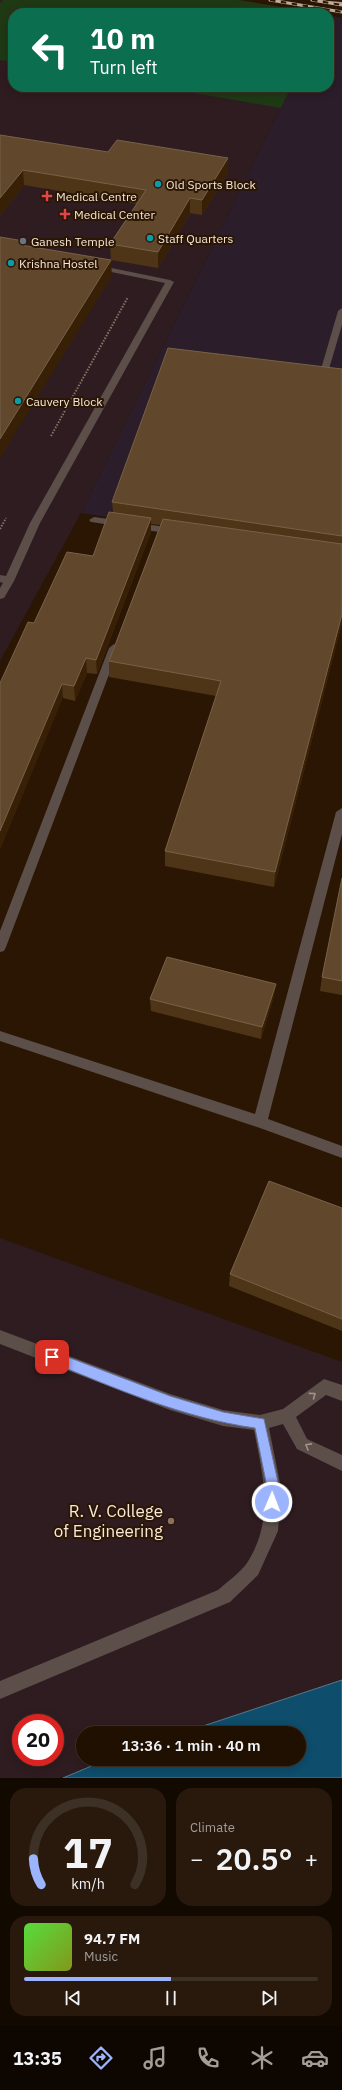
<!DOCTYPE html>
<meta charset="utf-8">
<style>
:root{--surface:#201002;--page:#28190c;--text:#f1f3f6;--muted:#a29d99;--line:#3d3024;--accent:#9cb4fd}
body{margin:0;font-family:"IBM Plex Sans",sans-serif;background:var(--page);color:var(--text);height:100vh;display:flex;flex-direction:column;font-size:15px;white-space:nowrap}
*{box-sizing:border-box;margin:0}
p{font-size:13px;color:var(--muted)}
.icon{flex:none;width:22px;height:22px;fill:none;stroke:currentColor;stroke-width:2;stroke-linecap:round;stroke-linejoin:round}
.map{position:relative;height:1778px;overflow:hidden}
.sheet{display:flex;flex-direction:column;gap:10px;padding:10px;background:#120901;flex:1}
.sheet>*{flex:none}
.guide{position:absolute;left:8px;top:8px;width:326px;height:84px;border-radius:16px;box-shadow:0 2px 10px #0003,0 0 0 1px var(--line);background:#0b6e4f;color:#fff;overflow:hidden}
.speed{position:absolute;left:12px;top:1714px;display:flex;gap:8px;font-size:20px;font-weight:700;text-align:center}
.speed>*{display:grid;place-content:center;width:52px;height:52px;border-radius:50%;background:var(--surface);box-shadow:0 2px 10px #0003,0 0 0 1px var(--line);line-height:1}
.speed .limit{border:6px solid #d22;background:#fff;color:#111}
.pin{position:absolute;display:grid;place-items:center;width:34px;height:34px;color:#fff;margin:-17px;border-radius:8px;box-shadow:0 2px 6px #0006}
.me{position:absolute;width:44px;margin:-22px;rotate:1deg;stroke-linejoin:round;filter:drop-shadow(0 0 3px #0008)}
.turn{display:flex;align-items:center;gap:14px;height:84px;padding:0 16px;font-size:18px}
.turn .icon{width:52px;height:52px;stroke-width:2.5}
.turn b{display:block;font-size:28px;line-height:34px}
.big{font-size:30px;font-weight:600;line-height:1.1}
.sheet .tile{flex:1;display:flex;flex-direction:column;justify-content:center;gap:6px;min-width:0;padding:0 14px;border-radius:16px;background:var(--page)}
.sheet .dial{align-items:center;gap:0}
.dial svg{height:104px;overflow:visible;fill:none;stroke:var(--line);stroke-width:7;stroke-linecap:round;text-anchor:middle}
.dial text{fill:var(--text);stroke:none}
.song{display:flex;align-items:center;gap:12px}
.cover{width:48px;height:48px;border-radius:6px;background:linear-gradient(135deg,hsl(110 70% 55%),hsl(70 70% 35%))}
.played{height:4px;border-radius:2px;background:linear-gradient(90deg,var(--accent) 50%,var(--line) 50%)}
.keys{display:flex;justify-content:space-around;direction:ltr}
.heat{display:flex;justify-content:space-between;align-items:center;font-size:22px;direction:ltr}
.sheet .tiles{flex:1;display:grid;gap:10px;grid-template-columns:1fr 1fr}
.tile:last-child{grid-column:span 2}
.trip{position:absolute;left:76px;top:1726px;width:230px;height:40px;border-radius:20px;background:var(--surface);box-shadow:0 2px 10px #0003,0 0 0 1px var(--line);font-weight:600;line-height:40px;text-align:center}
.menu{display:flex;height:64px;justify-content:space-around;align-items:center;background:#0d0601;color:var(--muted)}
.menu .icon{width:28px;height:28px}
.menu .on{color:var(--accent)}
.menu b{font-size:18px;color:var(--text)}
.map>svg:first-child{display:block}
</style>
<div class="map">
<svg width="342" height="1778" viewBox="0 0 342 1778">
<rect width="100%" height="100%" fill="#2a1602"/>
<path fill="#2b1d29" d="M329 15 342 18V552L81 513 291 87H329Z"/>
<g fill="#2f1c20" fill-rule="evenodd">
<path d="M0 0H239L316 13H13V87H291L81 513 0 661Z"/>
<path d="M0 1238 342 1362V1680L182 1733H83V1759H108L63 1778H0ZM21 1723H55V1757H21Z"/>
</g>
<g fill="#1f3915">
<path d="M3 0H239L316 13H13V62L0 60V3Z"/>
<path d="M159 87H291L281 108Z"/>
</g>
<path fill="#0e4d6c" stroke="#547c8d" d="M342 1680V1778H63L108 1759H299V1733H182Z"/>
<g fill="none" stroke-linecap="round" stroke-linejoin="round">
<g stroke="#847362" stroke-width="2" stroke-dasharray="1.5 1.5" stroke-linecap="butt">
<path d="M51 436 128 297"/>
<path d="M0 529 6 518"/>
</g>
<g fill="#5c4e49" fill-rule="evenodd">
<path d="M92 264 170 280 174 282 40 523 14 581 4 598 0 599V588L3 583 0 582V575L6 576 30 523 165 283 92 268Z"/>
<path d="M342 308V325L329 369 325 372 322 371 321 369 338 311Z"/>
<path d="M0 1330 170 1394 223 1410 260 1415 283 1409 324 1379 342 1385V1401L326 1395 296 1417 307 1439 342 1455V1471L297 1449 283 1424 269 1428 281 1488 278 1531 258 1575 230 1602 0 1699V1681L218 1590C227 1582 240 1573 247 1563 275 1519 263 1477 254 1430L223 1426 170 1410 0 1344Z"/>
</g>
<g fill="#5c4e49" fill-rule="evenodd">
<path d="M94 517 159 526 164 529 159 532 91 522 89 520Z"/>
<path d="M114 644 119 648 6 947 4 951 0 952V931L109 648Z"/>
<path d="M342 808V834L268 1119 342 1146V1158L260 1128 0 1041V1031L255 1114 336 812Z"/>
</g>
<path fill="#b79489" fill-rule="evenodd" d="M315 0 342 2V6L318 2Z"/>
<g stroke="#beae9f" stroke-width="3">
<g id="rail">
<path d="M270 0 342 12"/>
<path d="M312 0 342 5"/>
</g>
</g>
<use href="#rail" stroke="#2a1602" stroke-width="2" stroke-dasharray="5.5" stroke-linecap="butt"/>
</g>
<g fill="#4f3518">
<path d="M0 135 228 173 202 215 190 213 158 268 111 260 110 244 137 204 24 185 0 216Z"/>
<path d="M342 369V623L274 887 165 866V851L216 696 109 677V661L160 525 151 524V532L97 674 87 673 75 701 63 698 34 623 93 556 113 512 112 502Z"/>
<path d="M342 878V995L320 991 322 977Z"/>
<path d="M274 996 261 1039 151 1011 150 999Z"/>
<path d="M342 1208V1331L229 1286 230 1274Z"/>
</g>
<g fill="#382006">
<path d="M228 158V173L202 215V200Z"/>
<path d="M23 170 24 185 0 216V198Z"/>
<path d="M190 198V213L158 268V252Z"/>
<path d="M24 241 26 257 21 245Z"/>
<path d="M111 260 112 276 0 458V439Z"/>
<path d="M151 518V532L97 674 96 660Z"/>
<path d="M342 614V623L274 887 275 872Z"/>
<path d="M86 658 87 673 75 701 74 686Z"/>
<path d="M62 684 63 698 0 850V831Z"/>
<path d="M276 984 274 996 261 1039 262 1027Z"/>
</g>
<g fill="#61482d" stroke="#786148">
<path d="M0 135 108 152 117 140 228 158 202 200 190 198 158 252 110 244 146 190 23 170 0 198Z"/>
<path d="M0 237 24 241 21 245 111 260 0 439Z"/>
<path d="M168 348 342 369V536L112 502Z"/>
<path d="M109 512 151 518 96 660 86 658 74 686 62 684 0 831V683L28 622 34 623 67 552 93 556Z"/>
<path d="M163 519 342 544V614L275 872 165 851 221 681 109 661Z"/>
<path d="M342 878V981L322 977Z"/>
<path d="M167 957 276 984 262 1027 150 999Z"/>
<path d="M269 1181 342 1208V1319L230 1274Z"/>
</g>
<defs><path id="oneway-chevron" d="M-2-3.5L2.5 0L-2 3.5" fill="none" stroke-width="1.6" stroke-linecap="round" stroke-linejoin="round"/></defs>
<g stroke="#a1938b">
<use href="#oneway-chevron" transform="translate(313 1395) rotate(-37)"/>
<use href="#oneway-chevron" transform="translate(308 1446) rotate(-151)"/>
</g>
<path fill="#9cb4fd" stroke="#6575a4" d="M52 1351 170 1396 223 1412 264 1419 278 1482 276 1506 272 1508 267 1506 266 1502V1482L255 1428C183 1418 115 1388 48 1361L47 1357 48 1353Z"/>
<g fill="#0f9aa8" stroke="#2a1602" stroke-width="1.5">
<circle cx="158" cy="184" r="4"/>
<circle cx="150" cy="238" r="4"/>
<circle cx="11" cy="263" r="4"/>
<circle cx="18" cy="401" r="4"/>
</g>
<g fill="#e0444e" stroke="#2a1602" stroke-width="1.5">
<path d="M45 190h4v4h4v4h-4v4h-4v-4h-4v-4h4z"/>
<path d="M63 208h4v4h4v4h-4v4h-4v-4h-4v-4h4z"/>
</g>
<circle fill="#6b7280" stroke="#2a1602" stroke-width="1.5" cx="23" cy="241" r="4"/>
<circle fill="#8d6e63" stroke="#2a1602" stroke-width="1.5" cx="171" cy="1521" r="4"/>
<g text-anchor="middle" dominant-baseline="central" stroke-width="4" stroke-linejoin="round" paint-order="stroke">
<g font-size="12" fill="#f6e8db" stroke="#2a1602" text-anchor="start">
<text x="166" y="184">Old Sports Block</text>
<text x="56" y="196">Medical Centre</text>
<text x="74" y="214">Medical Center</text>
<text x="158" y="238">Staff Quarters</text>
<text x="31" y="241">Ganesh Temple</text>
<text x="19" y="263">Krishna Hostel</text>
<text x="26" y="401">Cauvery Block</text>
</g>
<g font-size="17" fill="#f6e8db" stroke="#2a1602" text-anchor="end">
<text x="163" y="1511">R. V. College<tspan x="163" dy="20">of Engineering</tspan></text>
</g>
</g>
</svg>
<div class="speed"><div class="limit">20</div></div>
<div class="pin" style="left:52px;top:1357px;background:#d93025"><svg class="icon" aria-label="arrive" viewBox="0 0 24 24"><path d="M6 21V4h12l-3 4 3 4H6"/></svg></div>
<svg class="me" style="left:272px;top:1502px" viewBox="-20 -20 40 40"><circle r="17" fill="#9cb4fd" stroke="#fff" stroke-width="3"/><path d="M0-11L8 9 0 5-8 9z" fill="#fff"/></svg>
<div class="trip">13:36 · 1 min · 40 m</div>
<div class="guide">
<div class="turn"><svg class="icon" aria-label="left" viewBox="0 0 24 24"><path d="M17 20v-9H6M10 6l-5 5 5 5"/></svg><div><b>10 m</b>Turn left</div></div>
</div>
</div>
<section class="sheet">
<div class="tiles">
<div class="tile dial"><svg viewBox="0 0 100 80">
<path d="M14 69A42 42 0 1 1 86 69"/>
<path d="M14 69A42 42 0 0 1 8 49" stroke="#9cb4fd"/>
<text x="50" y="56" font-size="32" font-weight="700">17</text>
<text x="50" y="72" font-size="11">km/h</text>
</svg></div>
<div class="tile"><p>Climate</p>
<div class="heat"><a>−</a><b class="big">20.5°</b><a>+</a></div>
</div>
<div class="tile">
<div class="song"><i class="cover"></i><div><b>94.7 FM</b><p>Music</p></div></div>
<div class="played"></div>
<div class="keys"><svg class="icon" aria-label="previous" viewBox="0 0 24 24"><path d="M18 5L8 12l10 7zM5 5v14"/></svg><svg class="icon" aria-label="pause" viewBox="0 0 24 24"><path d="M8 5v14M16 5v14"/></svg><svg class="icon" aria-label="next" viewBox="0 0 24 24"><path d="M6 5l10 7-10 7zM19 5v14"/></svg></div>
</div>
</div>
</section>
<nav class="menu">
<b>13:35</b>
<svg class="icon on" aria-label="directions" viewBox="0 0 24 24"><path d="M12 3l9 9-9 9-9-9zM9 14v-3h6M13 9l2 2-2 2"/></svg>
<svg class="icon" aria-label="music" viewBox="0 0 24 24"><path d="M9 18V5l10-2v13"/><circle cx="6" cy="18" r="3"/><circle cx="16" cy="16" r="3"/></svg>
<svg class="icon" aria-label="phone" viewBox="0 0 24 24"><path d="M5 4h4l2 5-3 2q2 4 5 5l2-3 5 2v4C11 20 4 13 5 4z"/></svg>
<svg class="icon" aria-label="climate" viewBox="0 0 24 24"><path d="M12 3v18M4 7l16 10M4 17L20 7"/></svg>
<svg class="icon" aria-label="car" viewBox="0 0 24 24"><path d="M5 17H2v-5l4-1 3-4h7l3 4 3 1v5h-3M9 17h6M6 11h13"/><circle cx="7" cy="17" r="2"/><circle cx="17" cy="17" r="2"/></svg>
</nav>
